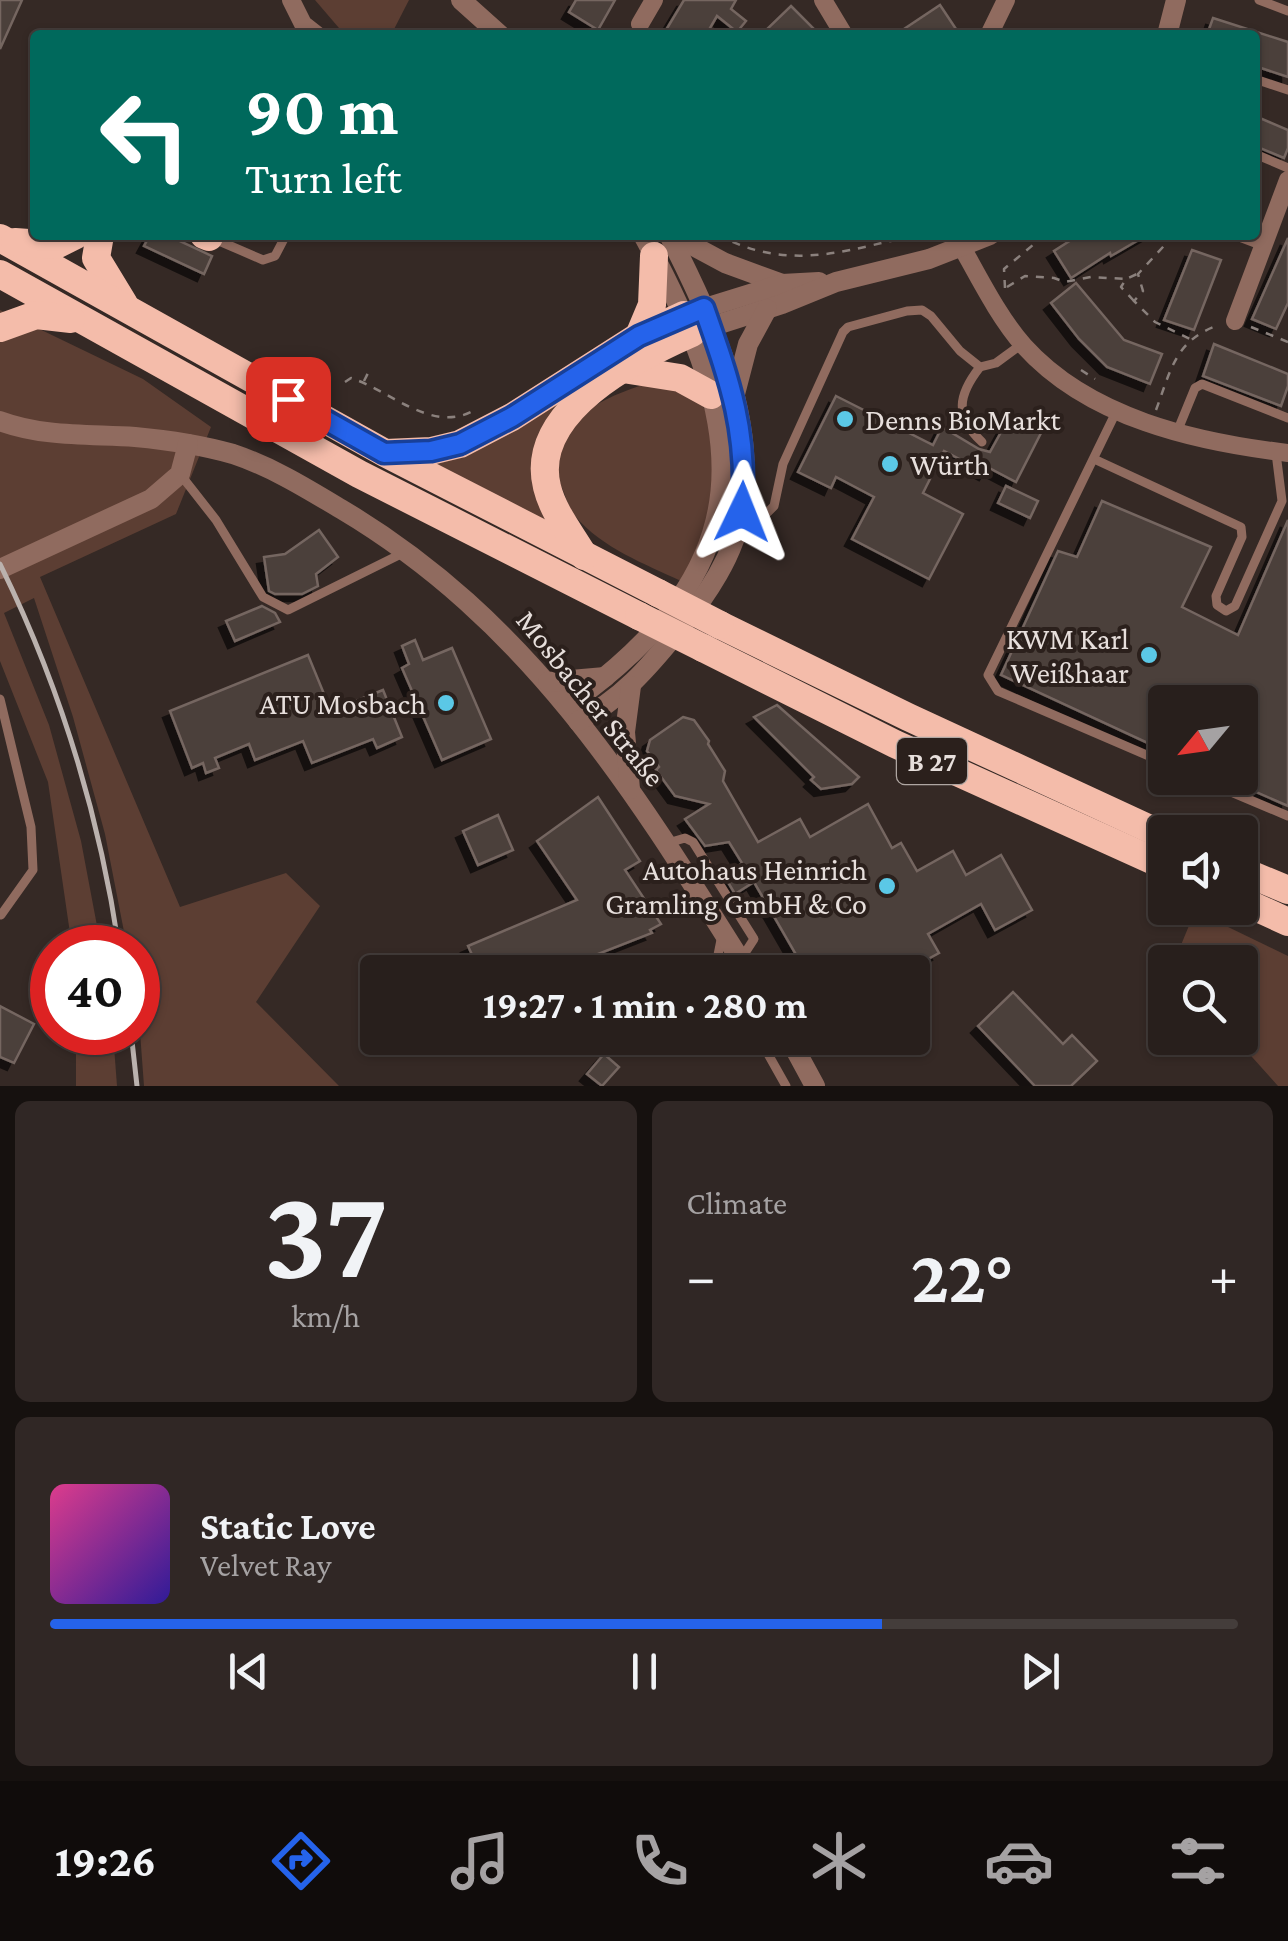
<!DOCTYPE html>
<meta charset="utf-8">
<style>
:root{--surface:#281f1c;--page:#302725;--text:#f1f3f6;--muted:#a5a2a3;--line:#443d3b;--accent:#2563eb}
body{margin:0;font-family:"Crimson Pro",serif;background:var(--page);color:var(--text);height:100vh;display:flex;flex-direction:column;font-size:38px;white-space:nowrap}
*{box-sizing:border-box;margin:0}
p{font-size:32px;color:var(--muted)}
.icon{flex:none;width:55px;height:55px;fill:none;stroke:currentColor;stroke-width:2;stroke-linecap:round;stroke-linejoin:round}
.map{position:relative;height:1086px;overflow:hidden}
.sheet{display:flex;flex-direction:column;gap:15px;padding:15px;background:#16110f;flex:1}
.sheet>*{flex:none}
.top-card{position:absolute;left:30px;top:30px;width:1230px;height:210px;border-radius:10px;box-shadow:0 2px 8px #0004,0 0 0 2px var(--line);background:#00695c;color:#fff;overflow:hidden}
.needle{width:65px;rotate:241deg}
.tools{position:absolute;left:1148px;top:685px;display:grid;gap:20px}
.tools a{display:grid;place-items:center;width:110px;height:110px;border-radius:10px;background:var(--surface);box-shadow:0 2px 8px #0004,0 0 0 2px var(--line);font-size:50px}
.speed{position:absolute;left:30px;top:925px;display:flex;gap:20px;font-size:50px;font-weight:700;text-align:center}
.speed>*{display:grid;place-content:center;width:130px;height:130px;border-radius:50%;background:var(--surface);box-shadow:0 2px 8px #0004,0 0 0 2px var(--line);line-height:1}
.speed .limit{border:15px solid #d22;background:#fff;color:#111}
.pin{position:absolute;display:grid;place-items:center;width:85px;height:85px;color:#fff;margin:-42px;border-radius:20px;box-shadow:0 5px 15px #0006}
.me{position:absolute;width:110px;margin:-55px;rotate:2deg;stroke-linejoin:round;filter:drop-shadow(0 0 8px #0008)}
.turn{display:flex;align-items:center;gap:35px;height:210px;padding:0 50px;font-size:45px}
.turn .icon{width:130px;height:130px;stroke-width:2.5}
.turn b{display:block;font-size:70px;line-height:85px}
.big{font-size:75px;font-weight:700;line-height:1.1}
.sheet .widget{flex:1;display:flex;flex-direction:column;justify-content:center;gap:15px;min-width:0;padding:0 35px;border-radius:15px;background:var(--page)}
.sheet .dial{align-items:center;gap:0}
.dial b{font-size:130px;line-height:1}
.song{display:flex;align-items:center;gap:30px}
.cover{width:120px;height:120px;border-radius:15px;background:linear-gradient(135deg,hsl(330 70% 55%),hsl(250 70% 35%))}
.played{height:10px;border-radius:5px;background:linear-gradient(90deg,var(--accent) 70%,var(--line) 70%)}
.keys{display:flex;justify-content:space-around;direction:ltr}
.heat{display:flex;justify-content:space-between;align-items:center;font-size:55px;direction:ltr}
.sheet .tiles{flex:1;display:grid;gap:15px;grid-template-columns:1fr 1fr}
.widget:last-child{grid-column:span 2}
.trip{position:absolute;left:360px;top:955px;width:570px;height:100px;border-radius:10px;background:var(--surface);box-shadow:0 2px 8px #0004,0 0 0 2px var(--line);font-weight:700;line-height:100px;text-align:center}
.tab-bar{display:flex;height:160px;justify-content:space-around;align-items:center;background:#100c0b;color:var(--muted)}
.tab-bar .icon{width:70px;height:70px}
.tab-bar .selected{color:var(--accent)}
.tab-bar b{font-size:45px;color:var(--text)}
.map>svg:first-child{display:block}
</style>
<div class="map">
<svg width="1288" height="1086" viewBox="0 0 1288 1086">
<defs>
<filter id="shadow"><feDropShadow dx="-7" dy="7" stdDeviation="0" flood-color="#0009"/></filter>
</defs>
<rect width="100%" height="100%" fill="#352925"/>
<g fill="#5c3e33">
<path d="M315 0H409L391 35H345Z"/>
<path d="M0 310 143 379 211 427 176 514 40 577 180 907 286 873 320 906 256 1002 339 1086H144L138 1005V948L127 947 105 834 73 717 34 598 4 613 49 725 81 841 101 947H72L48 782 0 661Z"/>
<path d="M618 357 554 416 555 528 418 457Z"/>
<path d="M661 380C671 384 689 388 696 396 726 429 711 509 700 547 696 559 687 571 681 581 645 564 602 548 575 516 569 509 566 497 562 488 534 423 612 392 661 380Z"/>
<path d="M1195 911 1288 956V1086H1278L1235 1038H1240V962H1174Z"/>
<path d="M76 1033H113L117 1086H76Z"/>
</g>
<g fill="#4c3f3b" stroke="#746661" stroke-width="2.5" filter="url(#shadow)">
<path d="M0 0H22L0 49Z"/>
<path d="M576 0H615L598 30 569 12Z"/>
<path d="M684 0H736L731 9 746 21 737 32 717 16 706 35H663Z"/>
<path d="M940 5 960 35H895Z"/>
<path d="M791 6 813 28 807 35H761Z"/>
<path d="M1213 18 1288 42V77L1255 66V35H1207Z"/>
<path d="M1255 116 1288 130V148L1284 158 1255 146Z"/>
<path d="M150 235H167L212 256 204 274 144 246Z"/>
<path d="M1079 235H1147L1111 256 1110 253 1071 278 1054 251Z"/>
<path d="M1288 238V303L1276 329 1252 319Z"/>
<path d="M1192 250 1221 260 1194 330 1164 320Z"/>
<path d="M1076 283 1124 340 1162 354 1150 384 1107 367 1079 339 1051 303Z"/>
<path d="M1214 344 1288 374V386L1281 406 1203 376Z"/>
<path d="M836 396 933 445 942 427 979 449 990 452 1010 416 1041 433 1016 482 989 468 986 473 944 451 923 493 963 514 929 579 852 539 874 497 836 477 831 488 798 472Z"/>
<path d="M1006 486 1038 501 1030 518 998 503Z"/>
<path d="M1102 501 1211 547 1182 607 1238 635 1288 520V806L1240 785V702H1165V751L1001 675 1058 551 1077 557Z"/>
<path d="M319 530 338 557 316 574 318 586 302 594H275L269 591 264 557 285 554Z"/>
<path d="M262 606 275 613 280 622 235 641 226 621Z"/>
<path d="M415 640 423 660 452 648 491 739 442 760 402 668 409 664 402 646Z"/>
<path d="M308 655 331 711 383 690 402 737 377 748 373 739 312 763 303 741 255 760 249 744 215 758 219 768 206 773 203 763 192 768 170 711Z"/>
<path d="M777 705 859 777 852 784 821 789 811 780 814 777 754 717Z"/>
<path d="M683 717 694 720 709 741 708 744 725 771 723 781 758 842 800 819 810 837 868 804 892 848 901 843 917 871 953 851 966 875 1001 855 1032 910 995 930 981 904 928 934 939 953 904 972H806L754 882 735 894 726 879 742 863 729 842 705 846 685 819 709 804 675 796 656 770 659 767 647 751 650 740Z"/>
<path d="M598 797 640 861 625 870 661 924 650 930 652 933 552 972H480L468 946 577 900 537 841Z"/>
<path d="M498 815 513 850 478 865 463 831Z"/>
<path d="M1013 992 1063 1044 1072 1035 1097 1061 1071 1086H1035L978 1026Z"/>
<path d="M0 1006 34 1024 14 1063 0 1057Z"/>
<path d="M604 1054 619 1067 602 1086 587 1074Z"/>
</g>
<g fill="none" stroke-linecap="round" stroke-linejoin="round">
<g stroke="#8b817d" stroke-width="2.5" stroke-dasharray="8 8" stroke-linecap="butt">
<path d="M618 35 625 28"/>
<path d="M718 235C769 262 814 259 869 246 890 241 909 236 930 238"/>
<path d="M1174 235 1138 274 1143 291 1134 301 1155 322 1190 339"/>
<path d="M1007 287 1025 276 1054 278 1065 282 1091 277 1126 279"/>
<path d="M1005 288 1004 269 1045 235"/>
<path d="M1134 301 1121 287 1126 279 1137 274"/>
<path d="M1251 327 1288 342"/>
<path d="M1081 370 1095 379"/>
<path d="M364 381 368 373"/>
<path d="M345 382 351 378C389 390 430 432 471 412"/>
<path d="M1156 410C1171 370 1175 340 1219 325"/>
</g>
<g stroke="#906b5f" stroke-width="9">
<path d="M1259 0 1288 11"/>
<path d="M1255 79 1288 90"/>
<path d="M1255 154 1288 168"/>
<path d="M1234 235 1263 246"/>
<path d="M212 238 263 260 275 256 286 235"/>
<path d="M980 367C958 395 954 416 982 442"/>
<path d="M1117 410 988 675 998 691 1165 763"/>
<path d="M1177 432 1195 388 1202 384 1288 418"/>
<path d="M1094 459 1241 527 1242 537 1216 596 1217 605 1226 611 1235 606 1282 501 1276 453"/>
<path d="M180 474 216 520 263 597 288 610 405 552"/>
<path d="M743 513 768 512 774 506 783 464 843 332 848 327 907 311 922 310 931 316 960 351 980 367 996 363 1022 344"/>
<path d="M0 699 31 827 33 870 1 915"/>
<path d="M1198 778 1288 816"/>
<path d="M668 843 685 838 693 842 754 939 741 959"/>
<path d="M721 972 716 965 722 935"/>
<path d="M759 1038 786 1086"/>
</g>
<g stroke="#906b5f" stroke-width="18">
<path d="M291 0 303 24 317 35"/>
<path d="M823 0 844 35"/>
<path d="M640 24 654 0"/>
<path d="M989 35 1006 0"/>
<path d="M955 235C976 271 996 314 1024 346 1089 418 1195 442 1288 453"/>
<path d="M1235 321 1288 180"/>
</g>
<g stroke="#906b5f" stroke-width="20">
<path d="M461 0 500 35"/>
<path d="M1167 35 1176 0"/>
<path d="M673 235 725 263 782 284"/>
<path d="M692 312 782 284 819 282"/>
<path d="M698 331 782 304 836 282 929 259 990 235"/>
<path d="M735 394 748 344 767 309"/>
<path d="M0 421C43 437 90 434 135 437 168 440 201 445 233 454 272 467 306 488 341 509 531 622 634 790 748 972"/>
<path d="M0 569 151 499 180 474 188 444"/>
<path d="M548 682 605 677"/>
<path d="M567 706C767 564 751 433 643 235"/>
<path d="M578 721C621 700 649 667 679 630 706 596 735 555 742 510 757 415 711 317 669 235"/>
<path d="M630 789 625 732 631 686"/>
<path d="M789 1038 815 1086"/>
</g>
<g stroke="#f4bcaa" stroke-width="28">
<path d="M100 235 96 258 124 304"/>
<path d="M204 235 209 237"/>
<path d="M0 238 385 453 658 593"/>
<path d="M15 242 56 245 76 235"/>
<path d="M0 274 359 474 639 616"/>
<path d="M0 328 36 315 71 319"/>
<path d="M639 336 652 305 654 256"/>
<path d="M623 369 680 378 711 395"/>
<path d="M386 453 431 451 460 444 512 417 639 336 684 315"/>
<path d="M584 556C571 534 553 512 547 487 528 411 637 357 692 333"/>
<path d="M720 625 908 717 1165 836"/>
<path d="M703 648 895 744 1165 866"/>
<path d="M1240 870 1288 890"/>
<path d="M1240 900 1288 922"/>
</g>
<g stroke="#bbb2ae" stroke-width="5">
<path d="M0 564C60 686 99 813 119 948"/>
<path d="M131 1032 137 1086"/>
</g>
<g stroke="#f4bcaa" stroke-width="28">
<path d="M658 593 720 625"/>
<path d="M639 616 703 648"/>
</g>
</g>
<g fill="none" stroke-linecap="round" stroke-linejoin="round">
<g stroke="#184099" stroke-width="25">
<path id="route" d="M288 399 384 453 431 451 460 444 512 417 639 336 704 308C730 382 748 432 742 512"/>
</g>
<use href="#route" stroke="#2563eb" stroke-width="18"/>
</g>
<g fill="#5bc8e6" stroke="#2b201c" stroke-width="4">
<circle cx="845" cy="419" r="10"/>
<circle cx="890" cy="464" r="10"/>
<circle cx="1149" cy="655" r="10"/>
<circle cx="446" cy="703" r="10"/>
<circle cx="887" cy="886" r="10"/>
</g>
<g text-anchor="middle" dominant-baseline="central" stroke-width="8" stroke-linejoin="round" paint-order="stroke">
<rect fill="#2b201c" stroke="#afa6a2" stroke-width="2.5" x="897" y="738" width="70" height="46" rx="8"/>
<g font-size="28" font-weight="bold" fill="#e7dfdc">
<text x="932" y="761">B 27</text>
</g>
<g font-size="30" fill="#e7dfdc" stroke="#2b201c" text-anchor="end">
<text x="865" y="419" text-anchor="start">Denns BioMarkt</text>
<text x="910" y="464" text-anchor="start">Würth</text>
<text x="1129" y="638">KWM Karl<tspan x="1129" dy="34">Weißhaar</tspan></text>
<text x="426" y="703">ATU Mosbach</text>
<text x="867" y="869">Autohaus Heinrich<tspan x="867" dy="34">Gramling GmbH &amp; Co</tspan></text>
</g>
<g font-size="30" fill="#e7dfdc" stroke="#2b201c">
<text transform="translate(591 698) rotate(51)">Mosbacher Straße</text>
</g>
</g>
</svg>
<div class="tools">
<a><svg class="needle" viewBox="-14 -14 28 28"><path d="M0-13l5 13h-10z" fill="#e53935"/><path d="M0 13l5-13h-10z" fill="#a5a2a3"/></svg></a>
<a><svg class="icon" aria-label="sound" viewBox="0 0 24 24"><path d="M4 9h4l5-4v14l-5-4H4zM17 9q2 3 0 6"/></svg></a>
<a><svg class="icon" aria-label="search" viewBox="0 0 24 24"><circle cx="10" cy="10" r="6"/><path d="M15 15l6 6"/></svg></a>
</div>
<div class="speed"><div class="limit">40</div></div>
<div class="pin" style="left:288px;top:399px;background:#d93025"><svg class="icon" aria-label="arrive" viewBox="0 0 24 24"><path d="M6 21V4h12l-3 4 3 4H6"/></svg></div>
<svg class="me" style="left:742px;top:512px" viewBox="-20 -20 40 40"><path d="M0-17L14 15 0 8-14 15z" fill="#2563eb" stroke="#fff" stroke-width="4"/></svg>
<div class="trip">19:27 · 1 min · 280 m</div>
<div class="top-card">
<div class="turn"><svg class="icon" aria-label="left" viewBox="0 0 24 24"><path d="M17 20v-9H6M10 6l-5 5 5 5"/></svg><div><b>90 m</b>Turn left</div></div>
</div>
</div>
<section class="sheet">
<div class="tiles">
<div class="widget dial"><b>37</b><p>km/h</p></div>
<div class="widget"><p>Climate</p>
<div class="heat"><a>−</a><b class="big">22°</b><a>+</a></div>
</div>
<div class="widget">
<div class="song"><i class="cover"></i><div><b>Static Love</b><p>Velvet Ray</p></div></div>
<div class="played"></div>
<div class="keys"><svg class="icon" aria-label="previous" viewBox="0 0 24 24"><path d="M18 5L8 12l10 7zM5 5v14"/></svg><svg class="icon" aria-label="pause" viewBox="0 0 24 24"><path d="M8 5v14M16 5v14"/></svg><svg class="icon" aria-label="next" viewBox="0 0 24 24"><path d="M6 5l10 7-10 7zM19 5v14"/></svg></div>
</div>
</div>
</section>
<nav class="tab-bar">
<b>19:26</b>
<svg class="icon selected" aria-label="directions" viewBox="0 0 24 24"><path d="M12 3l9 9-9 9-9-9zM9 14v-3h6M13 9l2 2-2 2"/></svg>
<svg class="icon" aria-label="music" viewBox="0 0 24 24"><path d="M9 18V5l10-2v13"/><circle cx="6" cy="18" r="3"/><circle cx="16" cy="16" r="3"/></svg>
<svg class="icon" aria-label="phone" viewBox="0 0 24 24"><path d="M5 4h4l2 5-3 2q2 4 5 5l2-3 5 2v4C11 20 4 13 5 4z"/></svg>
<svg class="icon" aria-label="climate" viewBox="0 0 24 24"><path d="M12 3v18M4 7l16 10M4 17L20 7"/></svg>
<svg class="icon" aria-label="car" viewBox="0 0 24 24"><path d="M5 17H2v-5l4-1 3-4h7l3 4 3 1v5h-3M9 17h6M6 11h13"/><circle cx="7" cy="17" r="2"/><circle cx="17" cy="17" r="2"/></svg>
<svg class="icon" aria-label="filters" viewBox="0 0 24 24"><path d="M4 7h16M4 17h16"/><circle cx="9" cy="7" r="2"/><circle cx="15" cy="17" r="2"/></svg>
</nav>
